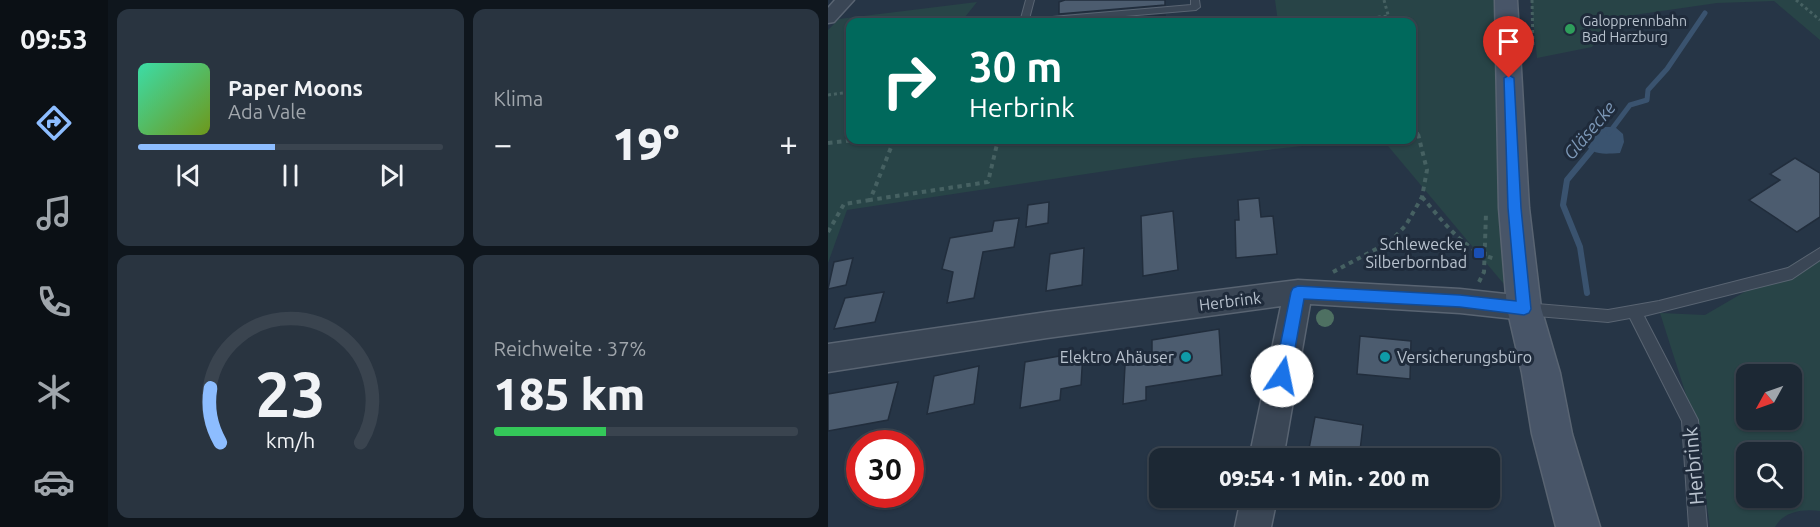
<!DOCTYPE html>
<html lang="de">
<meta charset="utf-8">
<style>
:root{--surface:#1c2834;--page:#293440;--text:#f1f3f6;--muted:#a0a6ac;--line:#3a444f;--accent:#8dbdff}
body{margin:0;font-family:Ubuntu,sans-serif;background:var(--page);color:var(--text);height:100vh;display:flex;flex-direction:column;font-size:22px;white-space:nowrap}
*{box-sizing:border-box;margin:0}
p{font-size:20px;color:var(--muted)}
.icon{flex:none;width:33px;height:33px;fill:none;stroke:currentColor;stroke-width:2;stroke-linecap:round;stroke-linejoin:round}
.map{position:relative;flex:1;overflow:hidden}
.side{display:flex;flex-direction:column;gap:9px;padding:9px;background:#0f161d;width:720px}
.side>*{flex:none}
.hud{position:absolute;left:18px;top:18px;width:570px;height:126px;border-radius:12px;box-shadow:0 2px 4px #0004,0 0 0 2px var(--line);background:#00695c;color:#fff;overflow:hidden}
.needle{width:39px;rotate:230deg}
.buttons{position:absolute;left:908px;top:364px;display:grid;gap:12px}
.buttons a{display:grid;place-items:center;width:66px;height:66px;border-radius:12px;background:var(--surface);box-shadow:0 2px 4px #0004,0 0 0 2px var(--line);font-size:30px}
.speed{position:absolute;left:18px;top:430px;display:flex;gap:12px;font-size:30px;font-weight:700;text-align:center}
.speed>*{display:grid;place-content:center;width:78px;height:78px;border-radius:50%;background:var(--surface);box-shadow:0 2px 4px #0004,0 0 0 2px var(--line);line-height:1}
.speed .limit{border:9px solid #d22;background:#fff;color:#111}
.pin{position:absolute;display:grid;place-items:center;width:51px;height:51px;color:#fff;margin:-62px -26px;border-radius:50% 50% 50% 0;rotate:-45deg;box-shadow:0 0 6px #0007}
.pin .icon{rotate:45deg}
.me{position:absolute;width:66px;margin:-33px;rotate:11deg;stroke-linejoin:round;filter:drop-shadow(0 0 4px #0008)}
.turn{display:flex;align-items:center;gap:21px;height:126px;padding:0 24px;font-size:27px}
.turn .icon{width:78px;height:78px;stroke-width:2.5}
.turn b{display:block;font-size:42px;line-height:51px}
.big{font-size:45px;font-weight:800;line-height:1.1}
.side .tile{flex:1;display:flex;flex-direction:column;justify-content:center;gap:9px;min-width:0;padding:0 21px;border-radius:12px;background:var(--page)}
.side .dial{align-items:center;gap:0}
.dial svg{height:156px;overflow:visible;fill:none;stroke:var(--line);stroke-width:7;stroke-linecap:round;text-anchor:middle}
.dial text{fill:var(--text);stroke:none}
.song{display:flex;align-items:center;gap:18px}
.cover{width:72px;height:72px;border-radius:9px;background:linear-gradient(135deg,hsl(160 70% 55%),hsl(80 70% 35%))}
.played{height:6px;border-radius:3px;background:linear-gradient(90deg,var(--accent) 45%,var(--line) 45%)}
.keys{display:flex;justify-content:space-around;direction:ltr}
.heat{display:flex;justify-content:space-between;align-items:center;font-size:33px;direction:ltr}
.charge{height:9px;border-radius:4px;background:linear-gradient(90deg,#34c759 37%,var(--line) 0)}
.side .tiles{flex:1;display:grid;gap:9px;grid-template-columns:repeat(2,1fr)}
.trip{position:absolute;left:321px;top:448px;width:351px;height:60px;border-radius:12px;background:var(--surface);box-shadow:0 2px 4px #0004,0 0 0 2px var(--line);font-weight:800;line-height:60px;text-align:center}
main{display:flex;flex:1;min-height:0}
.menu{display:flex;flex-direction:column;width:108px;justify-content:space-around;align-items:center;background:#0b1015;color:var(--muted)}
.menu .icon{width:42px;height:42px}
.menu .current{color:var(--accent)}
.menu b{font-size:27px;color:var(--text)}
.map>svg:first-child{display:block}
</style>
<main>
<nav class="menu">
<b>09:53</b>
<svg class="icon current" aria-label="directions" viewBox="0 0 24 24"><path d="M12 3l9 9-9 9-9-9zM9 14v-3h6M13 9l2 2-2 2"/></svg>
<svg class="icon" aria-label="music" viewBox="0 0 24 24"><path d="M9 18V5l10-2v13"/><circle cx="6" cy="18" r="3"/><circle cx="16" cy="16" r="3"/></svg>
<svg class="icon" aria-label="phone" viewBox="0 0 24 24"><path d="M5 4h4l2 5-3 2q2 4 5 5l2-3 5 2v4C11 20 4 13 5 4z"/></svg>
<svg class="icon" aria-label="climate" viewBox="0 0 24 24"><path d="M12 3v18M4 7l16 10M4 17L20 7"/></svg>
<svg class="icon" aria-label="car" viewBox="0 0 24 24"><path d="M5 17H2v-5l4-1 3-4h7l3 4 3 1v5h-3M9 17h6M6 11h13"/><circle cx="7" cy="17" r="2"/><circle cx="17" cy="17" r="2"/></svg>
</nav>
<section class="side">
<div class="tiles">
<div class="tile">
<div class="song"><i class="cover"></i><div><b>Paper Moons</b><p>Ada Vale</p></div></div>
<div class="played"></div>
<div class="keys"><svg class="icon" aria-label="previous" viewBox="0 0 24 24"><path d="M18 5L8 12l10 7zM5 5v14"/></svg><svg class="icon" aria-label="pause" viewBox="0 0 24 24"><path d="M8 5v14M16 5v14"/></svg><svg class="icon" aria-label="next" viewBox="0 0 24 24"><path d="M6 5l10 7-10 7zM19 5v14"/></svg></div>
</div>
<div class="tile"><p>Klima</p>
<div class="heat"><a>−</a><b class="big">19°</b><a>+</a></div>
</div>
<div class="tile dial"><svg viewBox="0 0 100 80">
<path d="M14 69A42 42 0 1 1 86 69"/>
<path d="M14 69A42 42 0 0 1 9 41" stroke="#8dbdff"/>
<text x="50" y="56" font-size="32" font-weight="700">23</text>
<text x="50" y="72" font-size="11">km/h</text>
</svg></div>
<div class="tile"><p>Reichweite · 37%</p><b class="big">185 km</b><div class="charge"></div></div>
</div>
</section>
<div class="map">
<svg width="992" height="527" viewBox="0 0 992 527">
<rect width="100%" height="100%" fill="#263546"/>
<g fill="#284447" fill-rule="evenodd">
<path d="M447 0H678L696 308 555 140H584V22H450Z"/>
<path d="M703 0H992V40L946 1 889 3 785 18 764 47 709 58Z"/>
<path d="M149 2 133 22H22V140H530L365 158 19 210 0 263V30L11 19Z"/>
<path d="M992 248V511C975 509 956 511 947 527H882L868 426 832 313 877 315ZM918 375H963V420H918ZM918 453H963V498H918Z"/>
</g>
<path fill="#3a536f" d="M760 127H787L795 134 796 142 792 153C774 154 763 156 753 139Z"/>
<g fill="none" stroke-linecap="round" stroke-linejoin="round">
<path stroke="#3a536f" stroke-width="5" d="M781 133 802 105 819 100 820 90 839 69 877 13"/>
<path stroke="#3a536f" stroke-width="6" d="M759 293 752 247 735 205 739 180 768 145"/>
</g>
<g fill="#4c5c6f" stroke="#212d3c" stroke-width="1.5">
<path d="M237 0H337V5L231 14V2Z"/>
<path d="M337 15V22H247Z"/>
<path d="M967 158 992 173V217L969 232 921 200 952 180 942 174Z"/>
<path d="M431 198 433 217 445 216 449 254 408 258 407 220H411L410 200Z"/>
<path d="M221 202 220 223 198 227 200 205Z"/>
<path d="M345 211 350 270 315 276 313 216Z"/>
<path d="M191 218 186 247 155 252 146 298 119 303 125 272 114 269 122 238 164 231 166 221Z"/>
<path d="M256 248 254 285 218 291 222 254Z"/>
<path d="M25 258 18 285 0 289 6 262Z"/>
<path d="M56 292 47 322 6 329 17 298Z"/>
<path d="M391 329 394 375 318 387V400L295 404 297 365 324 361V340Z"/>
<path d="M532 336 583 341 582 379 529 374Z"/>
<path d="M255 352 253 385 233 389 232 400 192 408 197 362Z"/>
<path d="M151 366 146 404 99 414 106 376Z"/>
<path d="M70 382 60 420 0 431V394Z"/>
<path d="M487 417 535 425 531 459H479Z"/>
</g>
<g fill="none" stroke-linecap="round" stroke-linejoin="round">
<g stroke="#596472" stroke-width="2">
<g id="lane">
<path d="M198 0H206L201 19 363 5V0H371L372 7 368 10 226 22H192Z"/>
<path d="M992 248V260L964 279 816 316 870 420 879 527H861L854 421 802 318 780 322 697 315 692 313 690 309 692 305 697 303 780 310 831 301 960 268Z"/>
</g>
</g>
<g stroke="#596472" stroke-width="3">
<g id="street">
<path d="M7 0H26L6 22 0 23V8Z"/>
<path d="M470 280 632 289 696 296 706 299 710 308 706 317 696 320 632 313 482 304 455 459H421L453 306 219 338 0 372V344L219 312Z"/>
<path d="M413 498H449L443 527H407Z"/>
</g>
</g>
<g stroke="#596472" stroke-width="3">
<path id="secondary" d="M667 0H689L701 208 713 308 732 373 744 434 772 527H728L704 434 694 373 679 308 671 208Z"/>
</g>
<g stroke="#466162" stroke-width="3" stroke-dasharray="3 3" stroke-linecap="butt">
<path d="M556 0 562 22"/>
<path d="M704 0 705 47"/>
<path d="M968 0 992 20"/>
<path d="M508 22 560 16"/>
<path d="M0 95 22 92"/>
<path d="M584 109 590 135"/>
</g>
<g stroke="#466162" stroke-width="4" stroke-dasharray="4.5 4.5" stroke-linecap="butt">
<path d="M66 140 42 200 160 182 170 140"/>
<path d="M0 143 28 140"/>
<path d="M594 197C615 221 635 250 667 259"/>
<path d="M0 232 16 204 42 200"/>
<path d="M505 272 563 241 578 225 594 197 599 170 590 134"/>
<path d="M651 282 656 272 658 213"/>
</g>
<use href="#lane" fill="#3a4655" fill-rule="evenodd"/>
<use href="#street" fill="#3a4655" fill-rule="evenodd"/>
<use href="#secondary" fill="#485568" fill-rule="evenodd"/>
</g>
<circle fill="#4e7062" cx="497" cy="318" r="9"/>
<path fill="#1a73e8" stroke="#114b97" stroke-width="1.5" d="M681 75 686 78 693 208 703 309 701 313 696 315 632 307 476 299 462 376 460 381 454 383 449 381 446 376 463 292 465 288 470 286 632 295 688 301 680 208 676 78Z"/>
<circle fill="#2e9e5b" stroke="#1f2b3b" stroke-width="2" cx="742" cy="29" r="6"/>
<rect fill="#1a4fb4" stroke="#1f2b3b" stroke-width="2" x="645" y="247" width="12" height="12" rx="3"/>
<g fill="#0f9aa8" stroke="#1f2b3b" stroke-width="2">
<circle cx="358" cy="357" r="6"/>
<circle cx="557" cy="357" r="6"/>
</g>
<g text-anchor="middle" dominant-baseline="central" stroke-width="6" stroke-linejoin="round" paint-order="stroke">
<g font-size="14" fill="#b8c2ce" stroke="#1f2b3b" text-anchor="start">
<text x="754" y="21">Galopprennbahn<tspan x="754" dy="16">Bad Harzburg</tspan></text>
</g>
<g font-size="16" fill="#b8c2ce" stroke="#1f2b3b" text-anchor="end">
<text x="639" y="244">Schlewecke,<tspan x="639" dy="18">Silberbornbad</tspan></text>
<text x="346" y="357">Elektro Ahäuser</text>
<text x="569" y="357" text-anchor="start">Versicherungsbüro</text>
</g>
<g font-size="16" fill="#b8c2ce" stroke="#1f2b3b">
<text transform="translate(402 301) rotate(-7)">Herbrink</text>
</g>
<g font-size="18" font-style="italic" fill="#7d98b7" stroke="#1f2b3b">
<text transform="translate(761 130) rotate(-50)">Gläsecke</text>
</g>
<g font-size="20" fill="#b8c2ce" stroke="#1f2b3b">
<text transform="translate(865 466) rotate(-95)">Herbrink</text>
</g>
</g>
</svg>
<div class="buttons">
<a><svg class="needle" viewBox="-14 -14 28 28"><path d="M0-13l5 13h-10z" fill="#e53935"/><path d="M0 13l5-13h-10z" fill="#a0a6ac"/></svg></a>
<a><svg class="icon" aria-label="search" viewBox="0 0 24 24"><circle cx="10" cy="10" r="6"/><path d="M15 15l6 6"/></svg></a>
</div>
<div class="speed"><div class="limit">30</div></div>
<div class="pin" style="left:681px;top:78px;background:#d93025"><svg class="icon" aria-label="arrive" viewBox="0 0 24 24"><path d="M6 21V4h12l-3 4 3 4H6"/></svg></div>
<svg class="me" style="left:454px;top:376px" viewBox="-20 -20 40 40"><circle r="19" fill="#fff"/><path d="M0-13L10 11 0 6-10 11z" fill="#1a73e8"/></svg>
<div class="trip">09:54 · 1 Min. · 200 m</div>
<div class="hud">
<div class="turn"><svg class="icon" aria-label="right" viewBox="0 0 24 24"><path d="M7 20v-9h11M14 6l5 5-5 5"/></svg><div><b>30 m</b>Herbrink</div></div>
</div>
</div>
</main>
